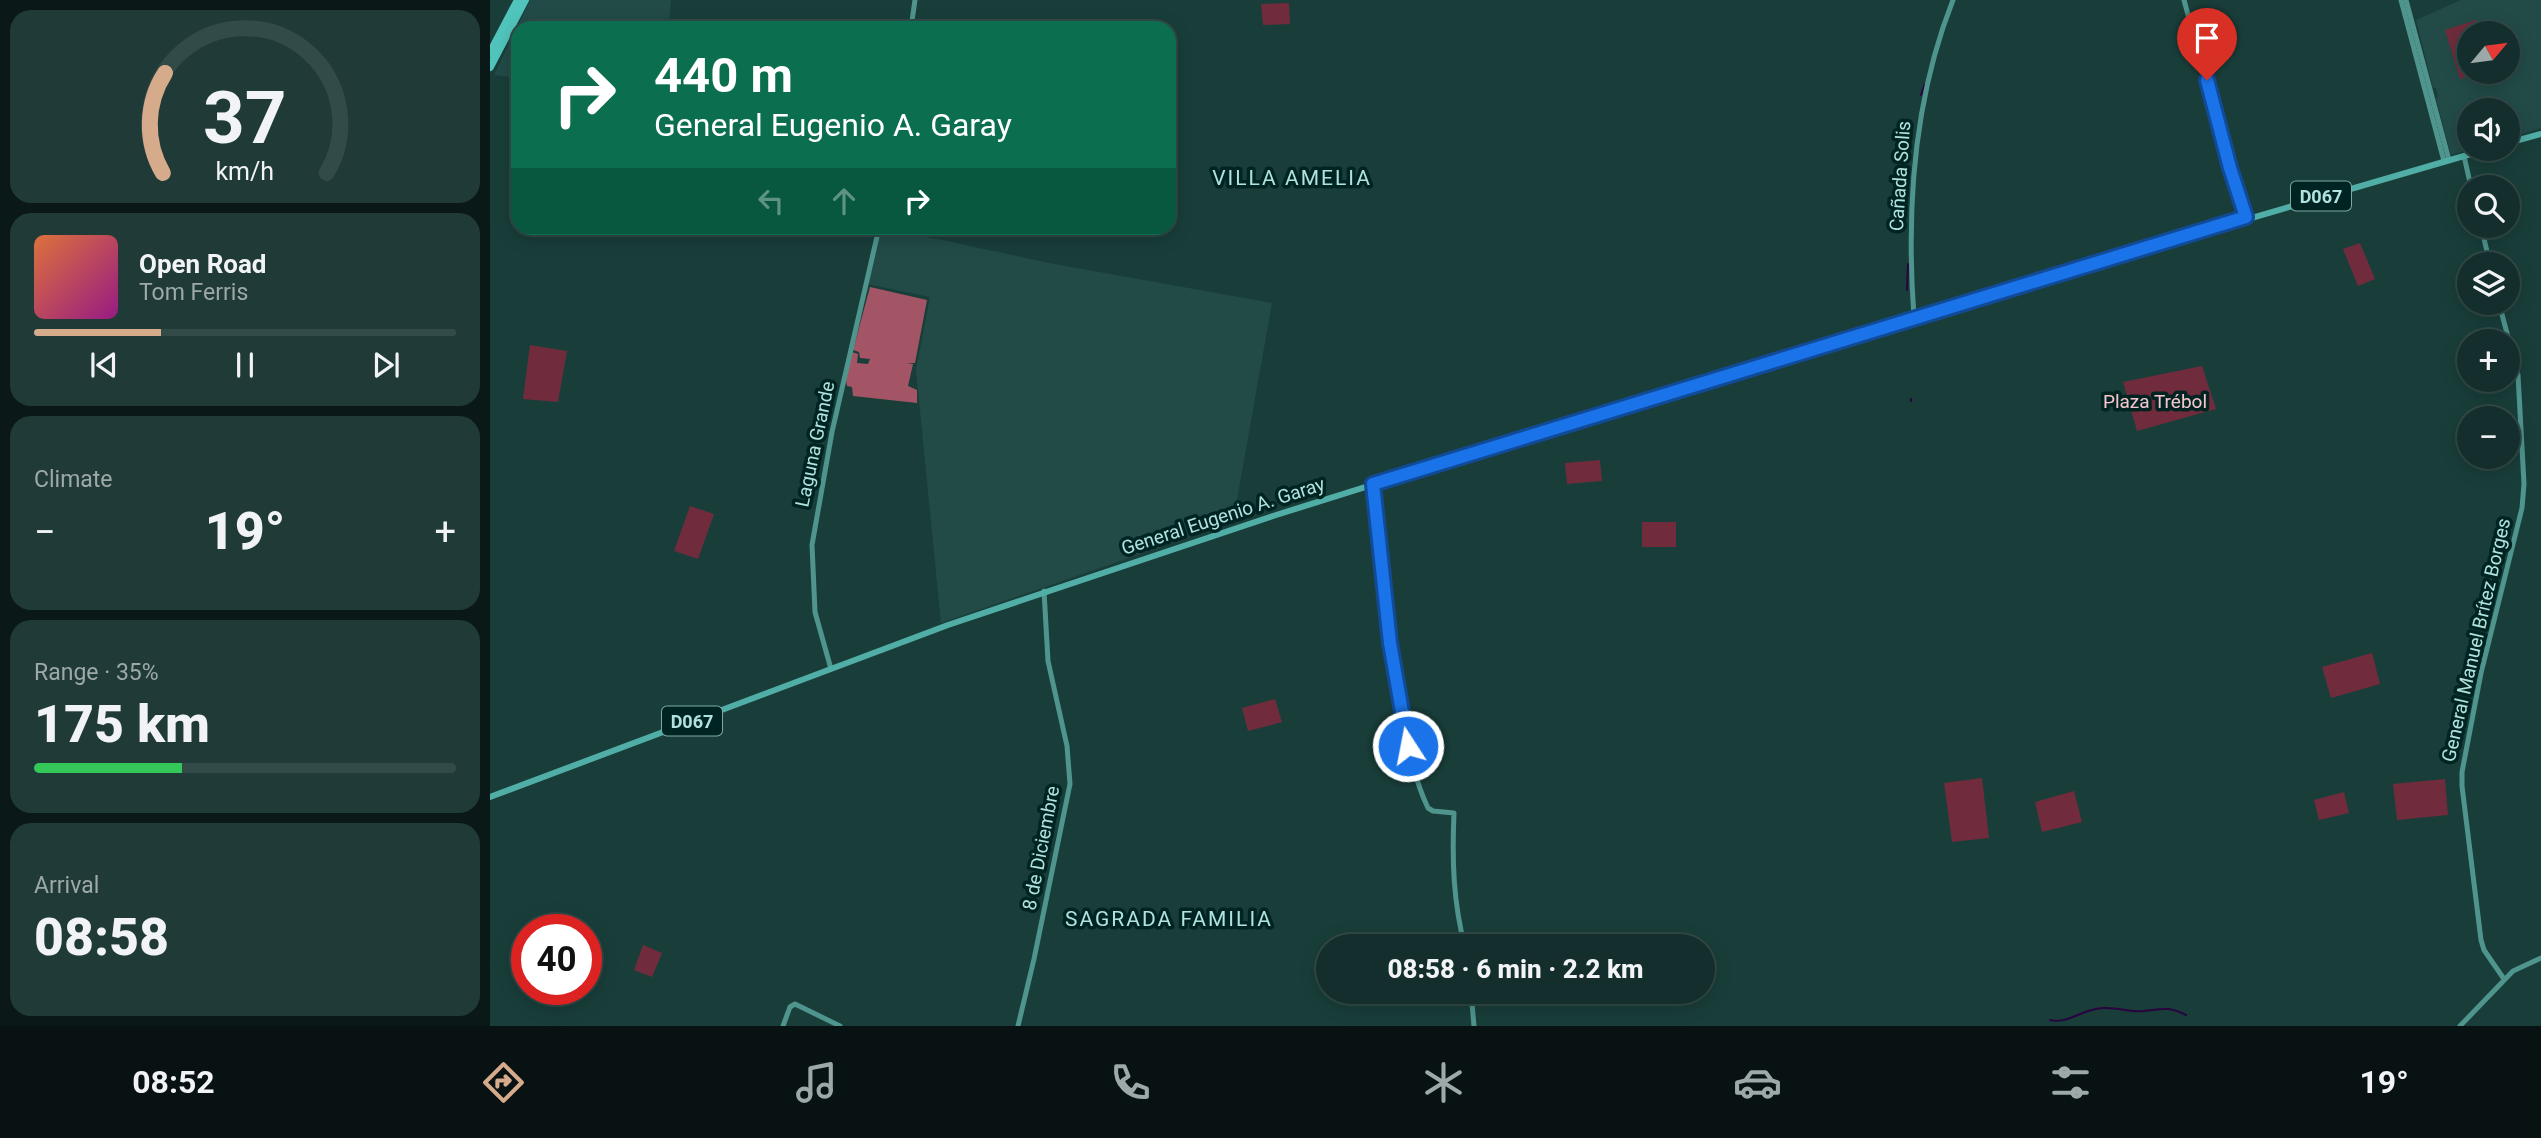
<!DOCTYPE html>
<meta charset="utf-8">
<style>
:root{--surface:#132e2c;--page:#203a38;--text:#f1f3f6;--muted:#9da8a9;--line:#324a48;--accent:#d6ab8b}
body{margin:0;font-family:Roboto,sans-serif;background:var(--page);color:var(--text);height:100vh;display:flex;flex-direction:column;font-size:26px;white-space:nowrap}
*{box-sizing:border-box;margin:0}
p{font-size:23px;color:var(--muted)}
.icon{flex:none;width:38px;height:38px;fill:none;stroke:currentColor;stroke-width:2;stroke-linecap:round;stroke-linejoin:round}
.map{position:relative;flex:1;overflow:hidden}
.side{display:flex;flex-direction:column;gap:10px;padding:10px;background:#0a1918;width:490px}
.side>*{flex:none}
.banner{position:absolute;left:21px;top:21px;width:665px;height:214px;border-radius:21px;box-shadow:0 4px 18px #0003,0 0 0 2px var(--line);background:#0b6e4f;color:#fff;overflow:hidden}
.needle{width:46px;rotate:61deg}
.fabs{position:absolute;left:1967px;top:21px;display:grid;gap:14px}
.fabs a{display:grid;place-items:center;width:63px;height:63px;border-radius:50%;background:var(--surface);box-shadow:0 4px 18px #0003,0 0 0 2px var(--line);font-size:35px}
.speed{position:absolute;left:21px;top:914px;display:flex;gap:14px;font-size:35px;font-weight:700;text-align:center}
.speed>*{display:grid;place-content:center;width:91px;height:91px;border-radius:50%;background:var(--surface);box-shadow:0 4px 18px #0003,0 0 0 2px var(--line);line-height:1}
.speed .limit{border:10px solid #d22;background:#fff;color:#111}
.pin{position:absolute;display:grid;place-items:center;width:60px;height:60px;color:#fff;margin:-72px -30px;border-radius:50% 50% 50% 0;rotate:-45deg;box-shadow:0 0 7px #0007}
.pin .icon{rotate:45deg}
.me{position:absolute;width:77px;margin:-38px;rotate:349deg;stroke-linejoin:round;filter:drop-shadow(0 0 5px #0008)}
.turn{display:flex;align-items:center;gap:24px;height:147px;padding:0 28px;font-size:32px}
.turn .icon{width:91px;height:91px;stroke-width:2.5}
.turn b{display:block;font-size:49px;line-height:60px}
.lanes{display:flex;align-items:center;height:66px;padding:0 28px;background:#0003;justify-content:center;gap:35px;direction:ltr}
.lanes .off{opacity:.35}
.big{font-size:52px;font-weight:800;line-height:1.1}
.side .card{flex:1;display:flex;flex-direction:column;justify-content:center;gap:10px;min-width:0;padding:0 24px;border-radius:21px;background:var(--page)}
.side .dial{align-items:center;gap:0}
.dial svg{height:182px;overflow:visible;fill:none;stroke:var(--line);stroke-width:7;stroke-linecap:round;text-anchor:middle}
.dial text{fill:var(--text);stroke:none}
.song{display:flex;align-items:center;gap:21px}
.cover{width:84px;height:84px;border-radius:10px;background:linear-gradient(135deg,hsl(20 70% 55%),hsl(310 70% 35%))}
.played{height:7px;border-radius:4px;background:linear-gradient(90deg,var(--accent) 30%,var(--line) 30%)}
.keys{display:flex;justify-content:space-around;direction:ltr}
.heat{display:flex;justify-content:space-between;align-items:center;font-size:38px;direction:ltr}
.charge{height:10px;border-radius:5px;background:linear-gradient(90deg,#34c759 35%,var(--line) 0)}
.trip{position:absolute;left:826px;top:934px;width:399px;height:70px;border-radius:35px;background:var(--surface);box-shadow:0 4px 18px #0003,0 0 0 2px var(--line);font-weight:800;line-height:70px;text-align:center}
.tabs{display:flex;height:112px;justify-content:space-around;align-items:center;background:#081212;color:var(--muted)}
.tabs .icon{width:49px;height:49px}
.tabs .on{color:var(--accent)}
.tabs b{font-size:32px;color:var(--text)}
main{display:flex;flex:1;min-height:0}
.map>svg:first-child{display:block}
</style>
<main>
<section class="side">
<div class="card dial"><svg viewBox="0 0 100 80">
<path d="M14 69A42 42 0 1 1 86 69"/>
<path d="M14 69A42 42 0 0 1 15 25" stroke="#d6ab8b"/>
<text x="50" y="56" font-size="32" font-weight="700">37</text>
<text x="50" y="72" font-size="11">km/h</text>
</svg></div>
<div class="card">
<div class="song"><i class="cover"></i><div><b>Open Road</b><p>Tom Ferris</p></div></div>
<div class="played"></div>
<div class="keys"><svg class="icon" aria-label="previous" viewBox="0 0 24 24"><path d="M18 5L8 12l10 7zM5 5v14"/></svg><svg class="icon" aria-label="pause" viewBox="0 0 24 24"><path d="M8 5v14M16 5v14"/></svg><svg class="icon" aria-label="next" viewBox="0 0 24 24"><path d="M6 5l10 7-10 7zM19 5v14"/></svg></div>
</div>
<div class="card"><p>Climate</p>
<div class="heat"><a>−</a><b class="big">19°</b><a>+</a></div>
</div>
<div class="card"><p>Range · 35%</p><b class="big">175 km</b><div class="charge"></div></div>
<div class="card"><p>Arrival</p><b class="big">08:58</b></div>
</section>
<div class="map">
<svg width="2051" height="1026" viewBox="0 0 2051 1026">
<rect width="100%" height="100%" fill="#193e3a"/>
<g fill="#224b47" fill-rule="evenodd">
<path d="M40 0H181L179 21 211 25 210 28H28V78L4 75Z"/>
<path d="M1971 0H2051V128L2018 138V110H1979V149H1981L1961 155 1946 98 1948 97 1946 88H1943L1926 20ZM1979 33H2018V72H1979Z"/>
<path d="M390 229 457 241 559 263 782 303 743 522 451 623 426 370 440 297 377 284Z"/>
</g>
<g fill="#702c3c">
<path d="M799 3 800 24 773 25 771 4Z"/>
<path d="M1986 20 1990 33H1979V72H1993L1970 79 1955 30Z"/>
<path d="M1870 243 1885 279 1868 286 1853 249Z"/>
<path d="M40 345 77 351 68 402 33 399Z"/>
<path d="M1712 366 1726 409 1647 431 1633 382Z"/>
<path d="M1110 460 1112 481 1077 484 1075 463Z"/>
<path d="M200 506 224 514 208 559 184 551Z"/>
<rect x="1152" y="522" width="34" height="25"/>
<path d="M1882 653 1890 684 1841 698 1832 667Z"/>
<path d="M785 699 792 722 758 731 752 708Z"/>
<path d="M1492 778 1499 838 1462 842 1454 783Z"/>
<path d="M1955 779 1958 815 1907 820 1903 784Z"/>
<path d="M1584 791 1592 822 1552 832 1545 802Z"/>
<path d="M1854 792 1859 813 1829 820 1824 800Z"/>
<path d="M153 945 172 953 162 977 144 970Z"/>
</g>
<path fill="#a45565" d="M380 287 437 300 425 363H417L423 364 418 386 427 390V403L363 396 362 387 357 386 356 380 362 352 368 354 367 363 378 364 380 359 370 358 369 352 363 350Z"/>
<g fill="none" stroke-linecap="round" stroke-linejoin="round">
<g stroke="#28033f" stroke-width="2">
<path d="M1431 95 1435 84"/>
<path d="M1417 290 1418 264"/>
<path d="M1421 399V401"/>
<path d="M1560 1020C1576 1024 1589 1012 1606 1009 1621 1005 1641 1013 1654 1011 1673 1009 1678 1006 1696 1015"/>
</g>
<g stroke="#4f958e" stroke-width="5">
<path d="M1694 0 1740 168 1756 217"/>
<path d="M1911 0 1954 161"/>
<path d="M1916 0 1959 160"/>
<path d="M421 28 425 0"/>
<path d="M1974 156 1981 187"/>
<path d="M1991 226 2000 264"/>
<path d="M2009 303 2028 375 2034 484 2032 508 1991 673 1972 772V786L1991 940 1994 950 2014 979"/>
<path d="M1424 317C1416 210 1423 101 1463 0"/>
<path d="M883 484C891 560 898 635 912 709 918 743 923 777 938 808L943 811 964 813C962 859 963 902 975 947"/>
<path d="M341 669 325 612 322 545 342 432 389 228"/>
<path d="M981 992 984 1026"/>
<path d="M293 1026 300 1007 305 1004 350 1026"/>
<path d="M528 1026 544 959 580 784 577 746 558 661 554 591"/>
<path d="M1970 1026 2023 971 2051 958"/>
</g>
<g stroke="#51aea6" stroke-width="6">
<path d="M2018 143 2051 134"/>
<path d="M0 797 458 625 783 516 1162 397 1251 373 1501 294 1998 149"/>
</g>
<g stroke="#51c5bc" stroke-width="8">
<path d="M0 53 28 0"/>
<path d="M0 67 35 0"/>
</g>
</g>
<g fill="none" stroke-linecap="round" stroke-linejoin="round">
<g stroke="#114b97" stroke-width="18">
<path id="route" d="M918 746 900 643 883 484 1756 217 1740 168 1717 80"/>
</g>
<use href="#route" stroke="#1a73e8" stroke-width="12"/>
</g>
<g text-anchor="middle" dominant-baseline="central" stroke-width="7" stroke-linejoin="round" paint-order="stroke">
<g fill="#002422" stroke="#7baaa5" stroke-width="2">
<rect x="1801" y="181.5" width="60" height="29" rx="5"/>
<rect x="172" y="706.5" width="60" height="29" rx="5"/>
</g>
<g font-size="18" font-weight="bold" fill="#b0e3dd">
<text x="1831" y="196">D067</text>
<text x="202" y="721">D067</text>
</g>
<g font-size="19" fill="#b0e3dd" stroke="#002422">
<text transform="translate(1410 176) rotate(-86)">Cañada Solis</text>
<text transform="translate(325 444) rotate(-78)">Laguna Grande</text>
<text transform="translate(733 516) rotate(-18)">General Eugenio A. Garay</text>
<text transform="translate(1986 640) rotate(-77)">General Manuel Brítez Borges</text>
<text transform="translate(551 848) rotate(-79)">8 de Diciembre</text>
</g>
<g font-size="19" fill="#f5c6cd" stroke="#002422">
<text x="1665" y="401">Plaza Trébol</text>
</g>
<g font-size="21" letter-spacing="2" fill="#b0e3dd" stroke="#002422">
<text x="802" y="178">VILLA AMELIA</text>
<text x="679" y="919">SAGRADA FAMILIA</text>
</g>
</g>
</svg>
<div class="fabs">
<a><svg class="needle" viewBox="-14 -14 28 28"><path d="M0-13l5 13h-10z" fill="#e53935"/><path d="M0 13l5-13h-10z" fill="#9da8a9"/></svg></a>
<a><svg class="icon" aria-label="sound" viewBox="0 0 24 24"><path d="M4 9h4l5-4v14l-5-4H4zM17 9q2 3 0 6"/></svg></a>
<a><svg class="icon" aria-label="search" viewBox="0 0 24 24"><circle cx="10" cy="10" r="6"/><path d="M15 15l6 6"/></svg></a>
<a><svg class="icon" aria-label="layers" viewBox="0 0 24 24"><path d="M12 4l9 5-9 5-9-5zM3 14l9 5 9-5"/></svg></a>
<a>+</a>
<a>−</a>
</div>
<div class="speed"><div class="limit">40</div></div>
<div class="pin" style="left:1717px;top:80px;background:#d93025"><svg class="icon" aria-label="arrive" viewBox="0 0 24 24"><path d="M6 21V4h12l-3 4 3 4H6"/></svg></div>
<svg class="me" style="left:918px;top:746px" viewBox="-20 -20 40 40"><circle r="17" fill="#1a73e8" stroke="#fff" stroke-width="3"/><path d="M0-11L8 9 0 5-8 9z" fill="#fff"/></svg>
<div class="trip">08:58 · 6 min · 2.2 km</div>
<div class="banner">
<div class="turn"><svg class="icon" aria-label="right" viewBox="0 0 24 24"><path d="M7 20v-9h11M14 6l5 5-5 5"/></svg><div><b>440 m</b>General Eugenio A. Garay</div></div>
<div class="lanes"><svg class="icon off" aria-label="left" viewBox="0 0 24 24"><path d="M17 20v-9H6M10 6l-5 5 5 5"/></svg><svg class="icon off" aria-label="ahead" viewBox="0 0 24 24"><path d="M12 20V5M6 11l6-6 6 6"/></svg><svg class="icon" aria-label="right" viewBox="0 0 24 24"><path d="M7 20v-9h11M14 6l5 5-5 5"/></svg></div>
</div>
</div>
</main>
<nav class="tabs">
<b>08:52</b>
<svg class="icon on" aria-label="directions" viewBox="0 0 24 24"><path d="M12 3l9 9-9 9-9-9zM9 14v-3h6M13 9l2 2-2 2"/></svg>
<svg class="icon" aria-label="music" viewBox="0 0 24 24"><path d="M9 18V5l10-2v13"/><circle cx="6" cy="18" r="3"/><circle cx="16" cy="16" r="3"/></svg>
<svg class="icon" aria-label="phone" viewBox="0 0 24 24"><path d="M5 4h4l2 5-3 2q2 4 5 5l2-3 5 2v4C11 20 4 13 5 4z"/></svg>
<svg class="icon" aria-label="climate" viewBox="0 0 24 24"><path d="M12 3v18M4 7l16 10M4 17L20 7"/></svg>
<svg class="icon" aria-label="car" viewBox="0 0 24 24"><path d="M5 17H2v-5l4-1 3-4h7l3 4 3 1v5h-3M9 17h6M6 11h13"/><circle cx="7" cy="17" r="2"/><circle cx="17" cy="17" r="2"/></svg>
<svg class="icon" aria-label="filters" viewBox="0 0 24 24"><path d="M4 7h16M4 17h16"/><circle cx="9" cy="7" r="2"/><circle cx="15" cy="17" r="2"/></svg>
<b>19°</b>
</nav>
